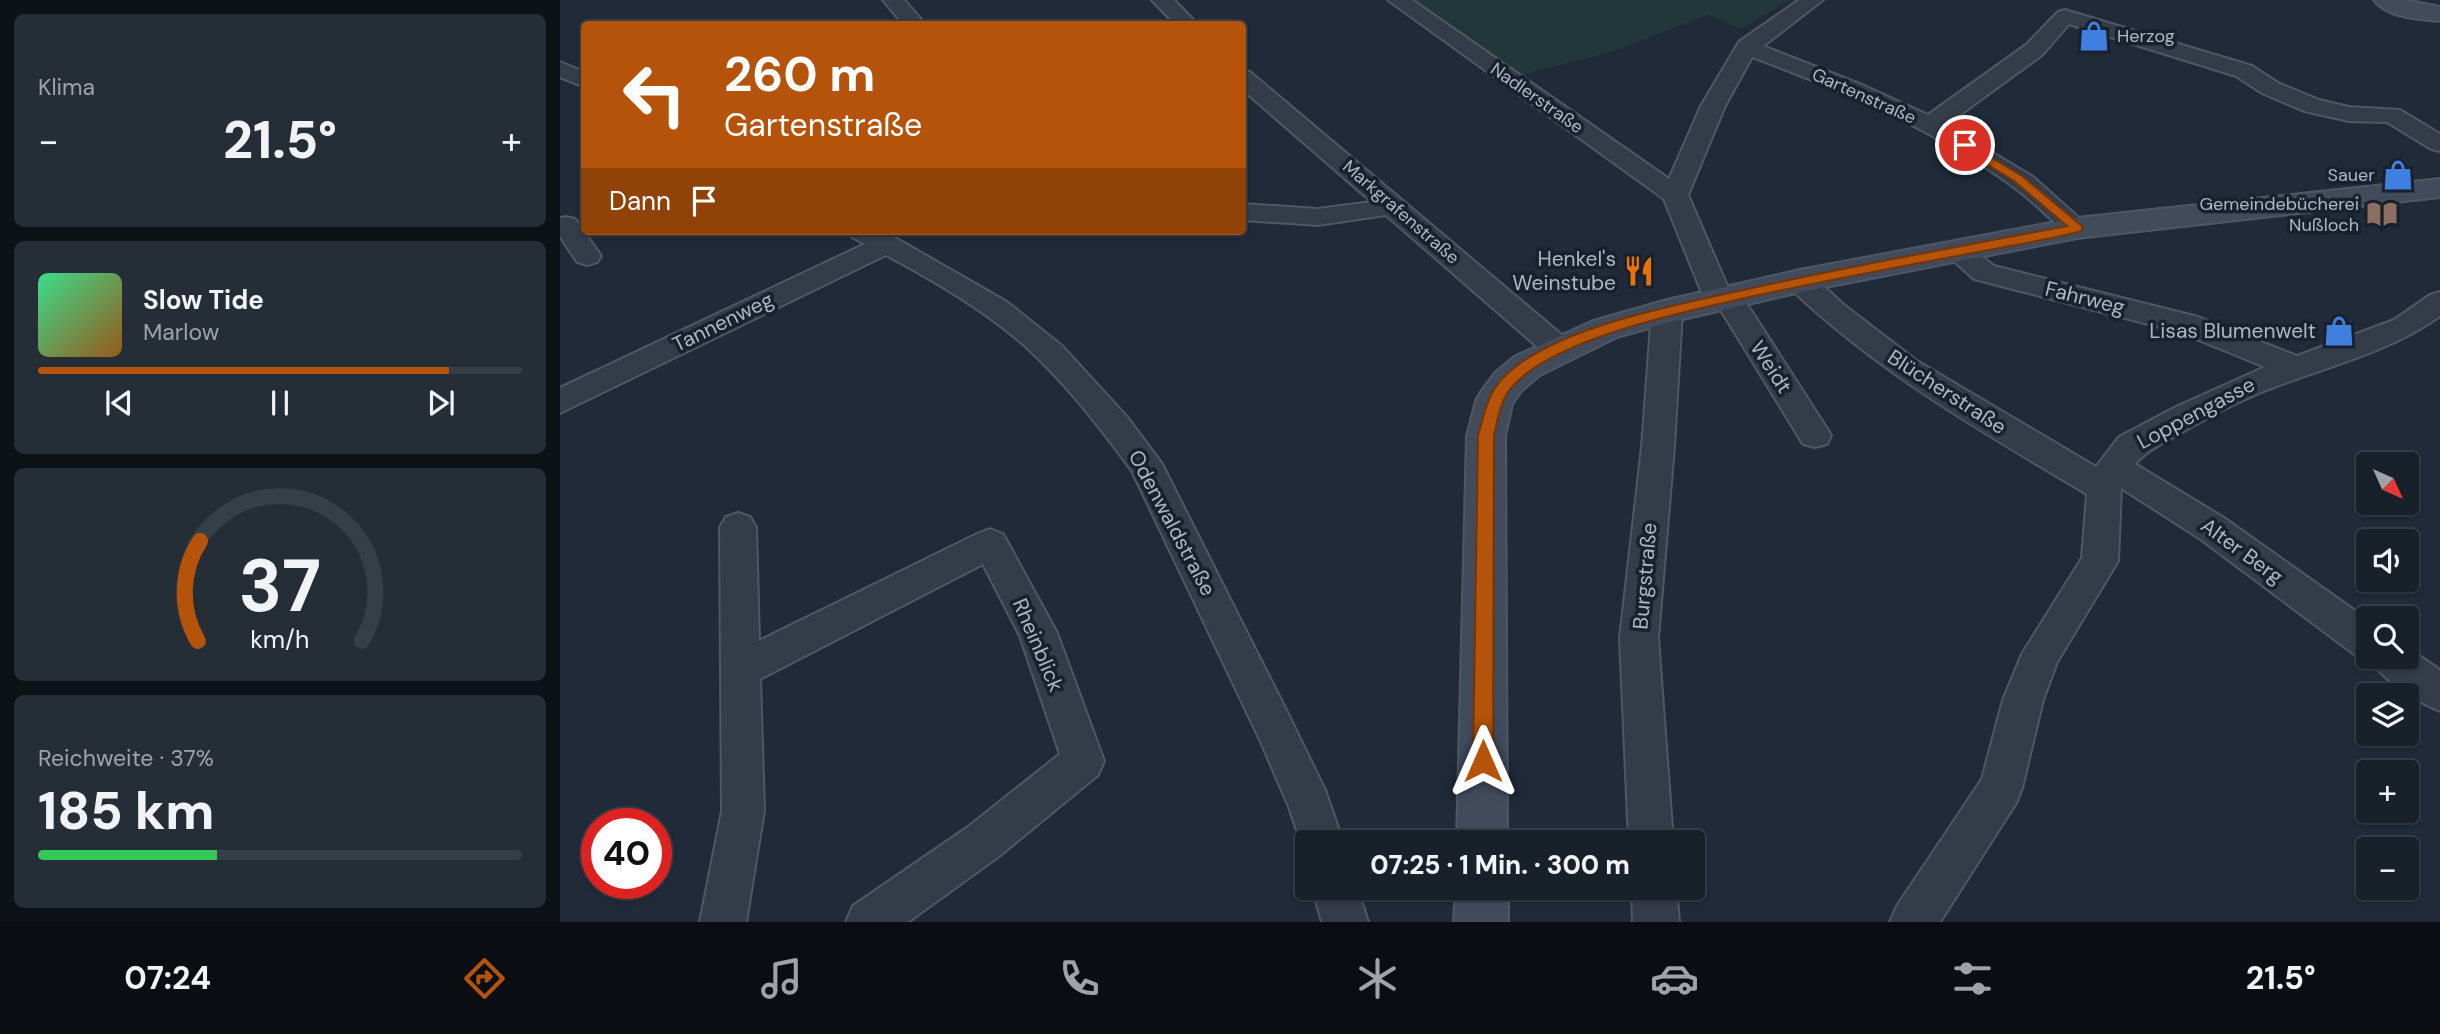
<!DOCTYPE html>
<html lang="de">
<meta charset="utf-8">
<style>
:root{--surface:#18202a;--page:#252d36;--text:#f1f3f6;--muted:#9fa3a8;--line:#363e47;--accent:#b45309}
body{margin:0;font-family:"DM Sans",sans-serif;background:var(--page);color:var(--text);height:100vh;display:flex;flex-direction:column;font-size:26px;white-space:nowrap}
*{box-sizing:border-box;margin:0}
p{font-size:23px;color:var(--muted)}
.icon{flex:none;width:38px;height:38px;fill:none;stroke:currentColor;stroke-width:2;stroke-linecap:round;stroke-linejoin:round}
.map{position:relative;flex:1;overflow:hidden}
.sheet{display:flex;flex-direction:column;gap:14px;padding:14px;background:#0d1217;width:560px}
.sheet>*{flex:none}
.banner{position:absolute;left:21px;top:21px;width:665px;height:214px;border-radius:7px;box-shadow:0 2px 5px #0004,0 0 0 2px var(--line);background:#b45309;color:#fff;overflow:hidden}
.needle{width:46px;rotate:135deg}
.tools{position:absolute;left:1796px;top:452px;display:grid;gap:14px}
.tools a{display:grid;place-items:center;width:63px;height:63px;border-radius:7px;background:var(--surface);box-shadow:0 2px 5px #0004,0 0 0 2px var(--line);font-size:35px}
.speed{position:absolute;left:21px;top:808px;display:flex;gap:14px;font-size:35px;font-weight:700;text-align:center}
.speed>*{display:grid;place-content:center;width:91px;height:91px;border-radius:50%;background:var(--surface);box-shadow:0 2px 5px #0004,0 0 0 2px var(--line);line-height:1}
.speed .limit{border:10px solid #d22;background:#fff;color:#111}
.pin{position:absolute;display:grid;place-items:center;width:60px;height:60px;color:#fff;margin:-30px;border:4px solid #fff;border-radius:50%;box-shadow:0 2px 7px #0007}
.me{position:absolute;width:77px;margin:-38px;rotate:0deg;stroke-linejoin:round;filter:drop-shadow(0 0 5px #0008)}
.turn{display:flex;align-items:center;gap:24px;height:147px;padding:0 28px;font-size:32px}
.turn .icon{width:91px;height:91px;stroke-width:2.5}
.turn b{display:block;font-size:49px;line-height:60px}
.then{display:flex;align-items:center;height:66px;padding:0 28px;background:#0003;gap:14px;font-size:26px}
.big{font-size:52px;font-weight:800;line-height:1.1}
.sheet .card{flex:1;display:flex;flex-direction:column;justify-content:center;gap:10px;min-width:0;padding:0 24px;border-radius:10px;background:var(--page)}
.sheet .dial{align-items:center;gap:0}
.dial svg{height:182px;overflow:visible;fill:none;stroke:var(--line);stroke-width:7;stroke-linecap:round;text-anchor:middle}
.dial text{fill:var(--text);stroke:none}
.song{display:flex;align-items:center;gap:21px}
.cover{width:84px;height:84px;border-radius:10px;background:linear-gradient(135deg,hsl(150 70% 55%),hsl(30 70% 35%))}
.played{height:7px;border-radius:4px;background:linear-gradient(90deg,var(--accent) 85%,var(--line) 85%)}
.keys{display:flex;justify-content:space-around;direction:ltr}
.heat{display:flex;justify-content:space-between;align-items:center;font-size:38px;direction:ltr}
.charge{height:10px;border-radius:5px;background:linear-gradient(90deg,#34c759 37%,var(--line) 0)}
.trip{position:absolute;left:735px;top:830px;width:410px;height:70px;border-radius:7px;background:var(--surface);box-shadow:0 2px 5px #0004,0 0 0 2px var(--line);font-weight:800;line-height:70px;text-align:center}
.tab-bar{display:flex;height:112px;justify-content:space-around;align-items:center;background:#0a0d11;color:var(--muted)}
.tab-bar .icon{width:49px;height:49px}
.tab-bar .selected{color:var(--accent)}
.tab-bar b{font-size:32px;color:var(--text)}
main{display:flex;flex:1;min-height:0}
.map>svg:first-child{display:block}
</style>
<main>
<section class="sheet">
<div class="card"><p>Klima</p>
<div class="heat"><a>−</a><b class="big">21.5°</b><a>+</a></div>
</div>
<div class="card">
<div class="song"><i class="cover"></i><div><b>Slow Tide</b><p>Marlow</p></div></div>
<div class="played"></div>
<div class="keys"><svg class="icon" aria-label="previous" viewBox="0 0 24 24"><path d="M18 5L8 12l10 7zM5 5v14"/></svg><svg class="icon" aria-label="pause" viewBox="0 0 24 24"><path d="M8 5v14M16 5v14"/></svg><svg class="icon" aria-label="next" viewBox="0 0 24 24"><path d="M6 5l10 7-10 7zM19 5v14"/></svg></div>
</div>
<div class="card dial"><svg viewBox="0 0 100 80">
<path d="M14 69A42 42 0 1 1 86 69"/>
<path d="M14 69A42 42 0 0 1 15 25" stroke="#b45309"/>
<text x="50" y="56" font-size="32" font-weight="700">37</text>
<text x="50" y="72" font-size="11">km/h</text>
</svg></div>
<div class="card"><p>Reichweite · 37%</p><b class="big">185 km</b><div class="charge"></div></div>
</section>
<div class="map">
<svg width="1880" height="922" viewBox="0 0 1880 922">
<rect width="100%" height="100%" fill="#202a38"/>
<path fill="#223739" d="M847 0H1230L1181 29 1148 15 1049 53 953 77Z"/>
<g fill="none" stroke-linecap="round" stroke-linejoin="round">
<g stroke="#4e5763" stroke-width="4">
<g id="street">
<path d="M323 0H344L365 24H343Z"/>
<path d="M592 0H614L637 24H615Z"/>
<path d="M828 0H852L1109 179 1141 106 1179 42 1239 0H1263L1203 46 1300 84 1368 115 1466 45 1498 12 1505 10 1692 66 1718 83 1759 100 1789 107 1840 110 1880 134V151L1871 149 1827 122 1789 121 1744 111 1702 93 1676 76 1509 24 1482 55 1386 125 1473 177 1530 228 1526 234 1517 236 1508 234C1490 219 1474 202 1455 188 1377 130 1283 91 1192 57L1165 106 1128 195 1168 288 1178 290 1271 435 1267 444 1255 447 1243 444 1159 307 1148 305 1144 298 1104 199Z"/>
<path d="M0 62 24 72V87L0 77Z"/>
<path d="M682 70 690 72 1010 342 1014 349 1010 356 999 359 988 356 826 215 758 225 682 220V204L758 209 812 202 682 89Z"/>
<path d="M6 217 15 219 41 256 37 262 27 265 17 262 0 236V218Z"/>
<path d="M289 231H323L447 302 502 346 567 417 602 464 729 716 765 790 783 842H747L746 857 729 807 701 742 572 471C539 426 505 382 464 345 423 309 374 281 326 255L0 413V388L305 244 292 237Z"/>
<path d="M1398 243 1408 246 1434 266 1638 317 1737 356 1834 320 1870 295 1880 292V316C1831 351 1773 365 1717 386 1685 397 1653 415 1624 431 1607 441 1588 449 1575 464L1664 518 1808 620V656H1846V647L1880 670V711C1860 703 1819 678 1810 658L1794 654 1639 538 1561 488 1558 561 1497 662 1483 700 1462 788 1456 803 1380 922H1330L1337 906 1422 779 1443 700 1462 654 1522 558 1527 494C1422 432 1318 372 1230 288L1226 281 1230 274 1240 272 1250 274 1284 305 1357 361 1536 467 1559 437 1616 407 1705 367 1619 332 1414 279 1384 252 1388 246Z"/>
<path d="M1107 301 1117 304 1122 311 1114 447 1098 638 1113 842H1069L1060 638 1082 447 1092 311 1097 304Z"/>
<path d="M178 513 190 517 196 527 199 641 417 534 430 529 443 534 497 633 544 761 538 775 438 857 348 922H286L293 906 408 827 500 754 460 636 423 564 200 679 204 811 186 922H140L162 811 160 527 166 517Z"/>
<path d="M752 887H797L808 922H762Z"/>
<path d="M1072 887H1116L1119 922H1073Z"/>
</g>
</g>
<g stroke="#4e5763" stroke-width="4">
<g id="secondary">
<path d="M1814 0H1846L1880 7V21C1860 19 1827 18 1814 0Z"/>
<path d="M1880 179V197L1517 238 1240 292 1110 322 1057 337 980 375 961 391 952 404 945 436 947 842H897L907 436 916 401 921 392 935 373 954 357 1033 321 1107 300 1240 270 1517 218Z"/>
<path d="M896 887H948V922H894Z"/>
</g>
</g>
<use href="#street" fill="#333c48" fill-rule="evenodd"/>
<use href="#secondary" fill="#414b5c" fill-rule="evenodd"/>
</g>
<path fill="#b45309" stroke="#753606" stroke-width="2" d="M1405 142 1462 176 1522 226V231C1483 241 1442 247 1402 255 1322 270 1242 285 1163 303 1106 316 991 342 952 387 940 401 938 418 934 436L933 761 930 767 923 770 916 767 913 761 918 436C924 415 927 394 943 378 989 329 1114 305 1179 291 1288 266 1398 247 1507 226L1454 181 1401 148 1400 145Z"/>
<defs>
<g id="shop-bare" transform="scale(2.415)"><path d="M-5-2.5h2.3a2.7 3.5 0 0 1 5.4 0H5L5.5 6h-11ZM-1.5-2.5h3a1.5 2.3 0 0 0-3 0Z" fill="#3f7fe0" stroke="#19212d" stroke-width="2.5" paint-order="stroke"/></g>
<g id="library-bare" transform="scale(2.415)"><path d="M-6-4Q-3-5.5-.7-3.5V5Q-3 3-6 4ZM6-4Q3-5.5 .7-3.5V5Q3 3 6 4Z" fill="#8d6e63" stroke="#19212d" stroke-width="2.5" paint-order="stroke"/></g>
<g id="restaurant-bare" transform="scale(2.415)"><path d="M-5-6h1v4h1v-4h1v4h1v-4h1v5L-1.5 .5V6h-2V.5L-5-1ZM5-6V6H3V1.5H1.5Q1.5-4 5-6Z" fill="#e8710a" stroke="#19212d" stroke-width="2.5" paint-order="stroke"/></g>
</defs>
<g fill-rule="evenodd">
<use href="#shop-bare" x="1534" y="36"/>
<use href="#shop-bare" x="1838" y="175"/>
<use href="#library-bare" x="1822" y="214"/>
<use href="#restaurant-bare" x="1079" y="271"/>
<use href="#shop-bare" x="1779" y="331"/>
</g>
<g text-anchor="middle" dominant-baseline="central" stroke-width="7" stroke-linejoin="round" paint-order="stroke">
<g font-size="18" fill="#adb7c5" stroke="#19212d" text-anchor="end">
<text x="1557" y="36" text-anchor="start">Herzog</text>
<text x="1815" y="175">Sauer</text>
<text x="1799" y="204">Gemeindebücherei<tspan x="1799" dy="21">Nußloch</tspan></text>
</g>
<g font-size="18" fill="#adb7c5" stroke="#19212d">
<text transform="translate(1304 96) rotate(24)">Gartenstraße</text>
<text transform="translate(977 98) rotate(35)">Nadlerstraße</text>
<text transform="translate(841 212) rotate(41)">Markgrafenstraße</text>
</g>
<g font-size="21" fill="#adb7c5" stroke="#19212d" text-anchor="end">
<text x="1056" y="259">Henkel's<tspan x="1056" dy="24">Weinstube</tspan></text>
<text x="1756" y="331">Lisas Blumenwelt</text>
</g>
<g font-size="21" fill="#adb7c5" stroke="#19212d">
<text transform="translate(1525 298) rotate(14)">Fahrweg</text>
<text transform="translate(163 322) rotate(-26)">Tannenweg</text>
<text transform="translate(1211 367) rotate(57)">Weidt</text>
<text transform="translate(1387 392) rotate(33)">Blücherstraße</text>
<text transform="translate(1636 413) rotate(-28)">Loppengasse</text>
<text transform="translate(612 523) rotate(62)">Odenwaldstraße</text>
<text transform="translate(1682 551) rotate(36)">Alter Berg</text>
<text transform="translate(1085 576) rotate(-85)">Burgstraße</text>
<text transform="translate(478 645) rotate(67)">Rheinblick</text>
</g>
</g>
</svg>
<div class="tools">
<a><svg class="needle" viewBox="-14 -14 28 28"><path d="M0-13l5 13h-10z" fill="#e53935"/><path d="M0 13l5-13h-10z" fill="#9fa3a8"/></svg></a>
<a><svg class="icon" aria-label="sound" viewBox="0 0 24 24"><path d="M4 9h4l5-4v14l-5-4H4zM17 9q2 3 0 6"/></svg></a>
<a><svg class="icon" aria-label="search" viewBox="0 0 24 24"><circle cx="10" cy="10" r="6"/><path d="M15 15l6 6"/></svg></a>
<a><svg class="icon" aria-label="layers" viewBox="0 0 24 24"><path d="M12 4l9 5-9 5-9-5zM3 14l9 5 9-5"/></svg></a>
<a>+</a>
<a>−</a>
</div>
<div class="speed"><div class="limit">40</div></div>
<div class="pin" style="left:1405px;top:145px;background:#d93025"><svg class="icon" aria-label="arrive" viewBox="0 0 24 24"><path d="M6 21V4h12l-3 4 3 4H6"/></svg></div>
<svg class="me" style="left:923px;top:761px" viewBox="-20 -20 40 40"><path d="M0-17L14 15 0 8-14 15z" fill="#b45309" stroke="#fff" stroke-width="4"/></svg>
<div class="trip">07:25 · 1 Min. · 300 m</div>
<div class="banner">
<div class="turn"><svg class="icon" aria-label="left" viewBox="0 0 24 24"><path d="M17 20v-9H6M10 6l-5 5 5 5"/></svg><div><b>260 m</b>Gartenstraße</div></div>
<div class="then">Dann<svg class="icon" aria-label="arrive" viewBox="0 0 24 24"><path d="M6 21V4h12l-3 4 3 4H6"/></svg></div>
</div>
</div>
</main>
<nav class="tab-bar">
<b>07:24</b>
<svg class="icon selected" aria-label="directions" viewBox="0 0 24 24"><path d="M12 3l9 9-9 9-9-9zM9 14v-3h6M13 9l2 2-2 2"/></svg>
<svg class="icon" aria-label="music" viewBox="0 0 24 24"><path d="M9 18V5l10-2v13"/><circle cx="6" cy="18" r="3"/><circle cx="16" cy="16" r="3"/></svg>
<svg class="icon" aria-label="phone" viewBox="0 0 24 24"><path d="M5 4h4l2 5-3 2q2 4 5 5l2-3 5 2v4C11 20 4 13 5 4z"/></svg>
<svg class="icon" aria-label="climate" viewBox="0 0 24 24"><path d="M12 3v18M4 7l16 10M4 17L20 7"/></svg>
<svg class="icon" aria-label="car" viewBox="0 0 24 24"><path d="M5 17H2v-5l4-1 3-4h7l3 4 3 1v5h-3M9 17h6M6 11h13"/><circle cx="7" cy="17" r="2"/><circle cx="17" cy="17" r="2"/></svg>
<svg class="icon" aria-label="filters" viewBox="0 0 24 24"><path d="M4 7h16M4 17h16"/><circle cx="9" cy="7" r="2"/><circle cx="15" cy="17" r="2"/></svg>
<b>21.5°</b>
</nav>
